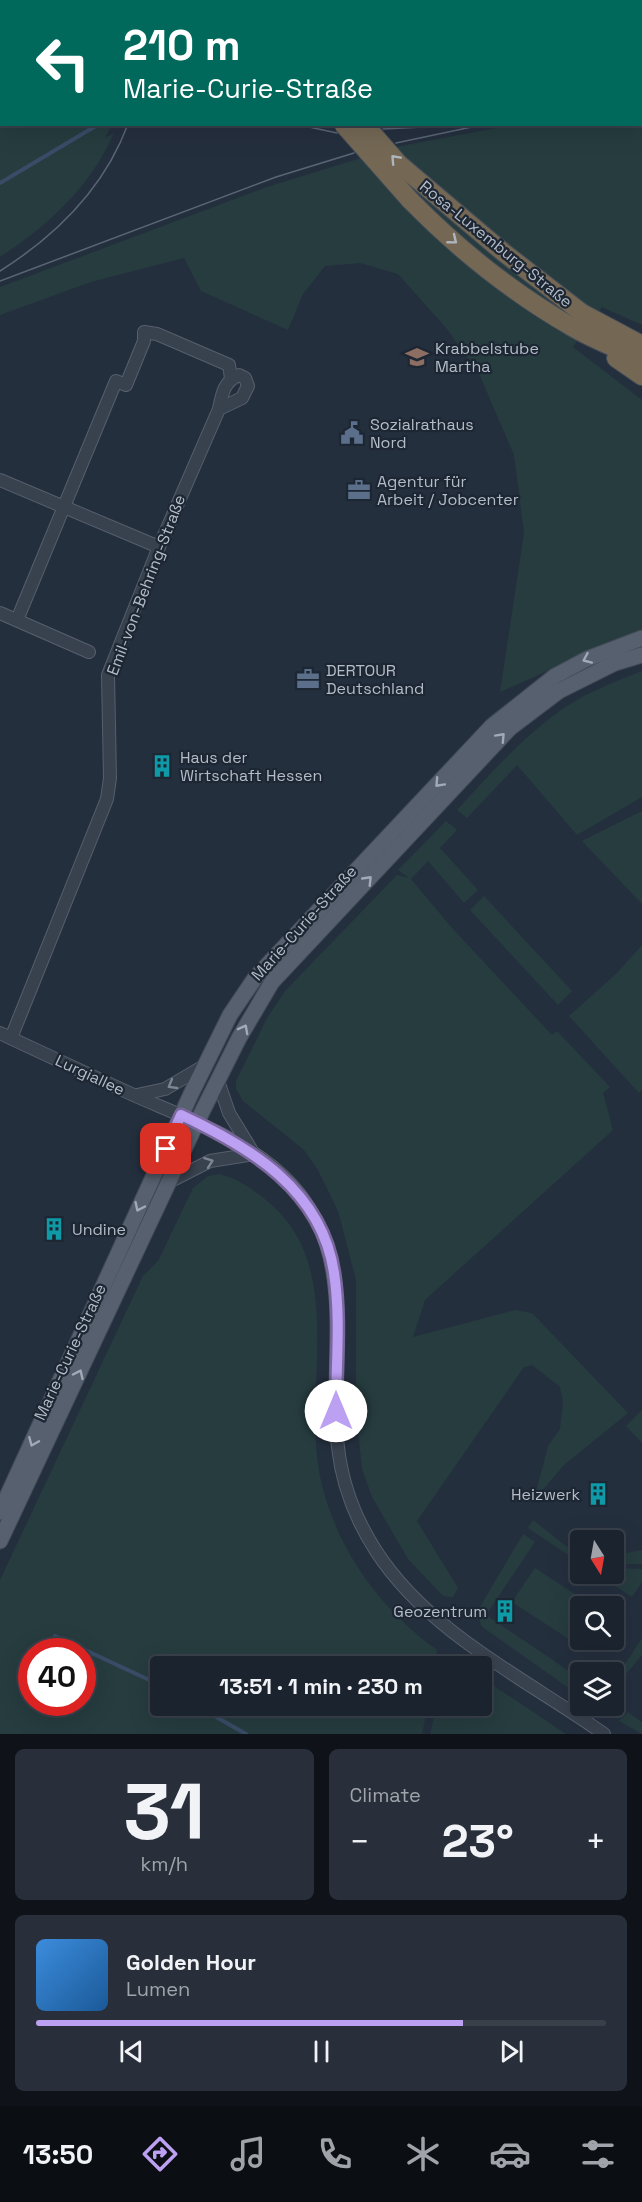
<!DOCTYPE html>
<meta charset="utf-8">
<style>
:root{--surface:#1b232e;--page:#282f3a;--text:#f1f3f6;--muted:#a0a4aa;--line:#39404a;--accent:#bca0f2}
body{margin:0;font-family:"Space Grotesk",sans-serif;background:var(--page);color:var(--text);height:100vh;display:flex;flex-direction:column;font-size:22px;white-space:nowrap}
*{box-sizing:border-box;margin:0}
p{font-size:20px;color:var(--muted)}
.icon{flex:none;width:33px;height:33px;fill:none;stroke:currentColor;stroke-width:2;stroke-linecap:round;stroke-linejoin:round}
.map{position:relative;height:1734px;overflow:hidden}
.side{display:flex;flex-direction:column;gap:15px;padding:15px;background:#0f1319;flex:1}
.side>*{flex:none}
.guide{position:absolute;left:0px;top:0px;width:642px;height:126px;box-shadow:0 6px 24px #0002,0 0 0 2px var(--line);background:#00695c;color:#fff;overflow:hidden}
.needle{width:39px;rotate:169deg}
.fabs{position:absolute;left:570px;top:1530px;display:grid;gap:12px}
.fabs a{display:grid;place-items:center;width:54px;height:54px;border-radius:6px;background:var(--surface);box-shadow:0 6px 24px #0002,0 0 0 2px var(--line);font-size:30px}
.speed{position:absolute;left:18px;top:1638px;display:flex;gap:12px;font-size:30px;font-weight:700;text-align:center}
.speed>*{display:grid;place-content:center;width:78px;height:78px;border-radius:50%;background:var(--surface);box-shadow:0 6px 24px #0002,0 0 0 2px var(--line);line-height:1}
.speed .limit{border:9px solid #d22;background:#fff;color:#111}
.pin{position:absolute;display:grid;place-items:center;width:51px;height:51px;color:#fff;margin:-26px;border-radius:12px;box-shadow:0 3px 9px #0006}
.me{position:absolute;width:66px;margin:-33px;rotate:0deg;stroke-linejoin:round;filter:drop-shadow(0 0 4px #0008)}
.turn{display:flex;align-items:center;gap:21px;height:126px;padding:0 24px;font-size:27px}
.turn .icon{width:78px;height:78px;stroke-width:2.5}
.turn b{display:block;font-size:42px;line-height:51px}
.big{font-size:45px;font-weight:800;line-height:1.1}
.side .widget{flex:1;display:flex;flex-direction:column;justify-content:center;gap:9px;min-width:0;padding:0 21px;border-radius:9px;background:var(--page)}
.side .dial{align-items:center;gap:0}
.dial b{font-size:78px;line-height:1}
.song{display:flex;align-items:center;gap:18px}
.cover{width:72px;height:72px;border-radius:9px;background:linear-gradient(135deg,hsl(210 70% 55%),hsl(210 70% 35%))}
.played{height:6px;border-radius:3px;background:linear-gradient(90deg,var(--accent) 75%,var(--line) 75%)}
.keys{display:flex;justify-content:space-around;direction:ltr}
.heat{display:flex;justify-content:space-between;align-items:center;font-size:33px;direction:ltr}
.side .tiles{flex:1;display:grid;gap:15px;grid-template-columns:1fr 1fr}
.widget:last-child{grid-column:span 2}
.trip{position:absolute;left:150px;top:1656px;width:342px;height:60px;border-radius:6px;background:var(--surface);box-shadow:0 6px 24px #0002,0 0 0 2px var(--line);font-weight:800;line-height:60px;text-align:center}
.menu{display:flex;height:96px;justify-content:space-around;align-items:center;background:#0b0e12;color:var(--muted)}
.menu .icon{width:42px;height:42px}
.menu .on{color:var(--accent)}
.menu b{font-size:27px;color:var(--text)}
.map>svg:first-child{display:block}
</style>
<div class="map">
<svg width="642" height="1734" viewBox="0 0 642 1734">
<rect width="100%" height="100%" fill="#242f3e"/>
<g fill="#263c3f" fill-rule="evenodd">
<path d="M0 0 129 1 2 2V124L112 125 105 138 114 133C90 187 49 225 0 257Z"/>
<path d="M642 124V325L602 307 573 347 642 400V629L500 692 524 533 514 455 480 376 447 329 398 274 360 263 325 266 303 294 288 330 201 291 184 258 91 282 0 315V287L267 187 400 146 512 125Z"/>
<path d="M642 671V797L577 835 517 765 467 818 457 810C491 773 525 734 567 706 590 691 617 681 642 671Z"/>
<path d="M642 811V904L582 841Z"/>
<path d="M446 821 457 830 440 848 478 890 464 903 428 861 411 879 452 928 552 1035 557 1031 610 1087 603 1093 613 1130 425 1300 413 1337 515 1310 532 1313 628 1413 564 1465 534 1500 548 1446 560 1429 563 1402 560 1387 532 1365 524 1367 417 1521 458 1588 453 1597 443 1596 408 1559 372 1497 362 1469 356 1410V1280L338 1211 318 1170 304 1150 243 1101 236 1089V1081L267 1018 286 990 397 875 409 878 398 870Z"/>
<path d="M484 896 572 991 558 1005 470 910Z"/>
<path d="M642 945V1090L639 1093 569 1016 616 974Z"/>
<path d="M219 1174C240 1179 257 1192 273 1206 347 1274 301 1391 321 1481 337 1550 380 1609 437 1650L434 1666H160V1706H428L422 1734H0V1580L143 1276 158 1261 193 1188 208 1176ZM32 1652H82V1702H32Z"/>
<path d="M642 1410V1443L626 1426Z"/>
<path d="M533 1520 580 1557V1563L528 1528Z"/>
<path d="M523 1534 535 1542 486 1615 578 1677 570 1689 481 1626 478 1612 481 1605Z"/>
<path d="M642 1550V1564H614V1555Z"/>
<path d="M535 1568 593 1606H580V1640H586L581 1647 512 1602Z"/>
<path d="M614 1568 642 1569V1582L632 1597 596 1574H614Z"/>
<path d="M642 1638V1655L614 1689V1681Z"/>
<path d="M482 1678 566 1734H430L437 1706H482Z"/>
<path d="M628 1712 642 1722V1734L619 1721Z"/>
</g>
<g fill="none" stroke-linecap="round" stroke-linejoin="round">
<g stroke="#394c67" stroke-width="4">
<path d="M640 28 642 30"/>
<path d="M0 183 99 124"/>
<path d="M55 1636 160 1685"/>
<path d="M197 1706 246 1734"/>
</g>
<g stroke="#565f6c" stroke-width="14">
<g id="minor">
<path d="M0 480 159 547"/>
<path d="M0 613 89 652"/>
<path d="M17 620 116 381 126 385 144 341V332L157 334 229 365 231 378"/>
<path d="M0 1033C46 1055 92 1076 138 1097 191 1120 252 1142 291 1184 360 1258 327 1358 338 1447 342 1484 356 1520 376 1551 429 1633 526 1679 604 1734"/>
<path d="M11 1038 107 799 110 778 108 675 159 547 219 409C222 394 224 381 239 375L245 378 248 386 242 398 219 409"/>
<path d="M218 1081 229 1113 252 1151"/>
<path d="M137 1095 165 1089 204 1066"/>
<path d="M169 1182 210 1161 254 1154"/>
</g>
</g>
<g stroke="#414a57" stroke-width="17">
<g id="major">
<path d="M0 1512 191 1094 230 1015 255 978 492 726 555 676 587 659 642 638"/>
<path d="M0 1541 197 1122 239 1038 272 982 510 728 559 691 615 663 642 655"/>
</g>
</g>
<g stroke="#434c59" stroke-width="20">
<g id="highway">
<path d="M259 0 260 2"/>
<path d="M277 0 278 2"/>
<path d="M410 200C457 248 513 293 572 327 594 340 619 349 642 360"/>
<path d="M503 252 582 313 642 345"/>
<path d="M616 358 642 376"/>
</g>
</g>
<use href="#minor" stroke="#38414e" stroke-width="12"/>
<use href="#major" stroke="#56606e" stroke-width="15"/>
<use href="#highway" stroke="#746855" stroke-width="18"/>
<g stroke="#5a6575" stroke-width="1.5">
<path d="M141 0V2"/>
<path d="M161 0V2"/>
<path d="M640 117 642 118"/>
<path d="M295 124 337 133"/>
<path d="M383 129 444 126"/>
<path d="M396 143 486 124"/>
<path d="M0 271C57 235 104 189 128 124"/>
<path d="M0 281 276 177 354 153"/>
</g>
<g stroke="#434c59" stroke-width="20" stroke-linecap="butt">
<g id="highway-bridge">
<path d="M343 124 410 200"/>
<path d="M364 124 399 164 503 252"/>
</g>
</g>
<use href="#highway-bridge" stroke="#746855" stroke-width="18"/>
</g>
<defs><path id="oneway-chevron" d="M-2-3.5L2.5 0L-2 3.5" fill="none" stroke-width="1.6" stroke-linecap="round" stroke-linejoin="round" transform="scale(1.5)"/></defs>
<g stroke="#aeb4bd">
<use href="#oneway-chevron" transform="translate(395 159) rotate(-133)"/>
<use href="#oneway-chevron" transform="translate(453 240) rotate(39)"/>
</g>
<g stroke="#a1aab7">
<use href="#oneway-chevron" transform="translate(587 659) rotate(156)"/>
<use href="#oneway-chevron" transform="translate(501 737) rotate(-47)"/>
<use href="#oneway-chevron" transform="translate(439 783) rotate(133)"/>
<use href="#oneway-chevron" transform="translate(368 880) rotate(-46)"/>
<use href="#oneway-chevron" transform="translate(244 1029) rotate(-62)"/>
<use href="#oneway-chevron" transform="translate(139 1207) rotate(115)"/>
<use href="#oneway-chevron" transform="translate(79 1374) rotate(-65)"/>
<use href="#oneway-chevron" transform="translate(33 1442) rotate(113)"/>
</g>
<g stroke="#7c8592">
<use href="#oneway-chevron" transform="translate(172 1085) rotate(150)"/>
<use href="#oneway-chevron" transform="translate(209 1162) rotate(-20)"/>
</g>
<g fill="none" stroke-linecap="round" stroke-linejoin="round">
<g stroke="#7a689d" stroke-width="15">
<path id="route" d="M166 1149 181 1115C250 1147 322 1190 334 1273 341 1318 336 1365 336 1411"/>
</g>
<use href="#route" stroke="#bca0f2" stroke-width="10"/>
</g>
<defs>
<g id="school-bare" transform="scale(1.8)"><path d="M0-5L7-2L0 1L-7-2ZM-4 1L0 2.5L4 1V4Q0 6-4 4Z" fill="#8d6e63" stroke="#1d2633" stroke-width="2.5" paint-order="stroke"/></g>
<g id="civic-bare" transform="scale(1.8)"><path d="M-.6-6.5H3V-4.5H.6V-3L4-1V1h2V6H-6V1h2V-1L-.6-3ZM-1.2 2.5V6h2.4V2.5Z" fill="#5c6f8a" stroke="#1d2633" stroke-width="2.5" paint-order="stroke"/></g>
<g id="office-bare" transform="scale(1.8)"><path d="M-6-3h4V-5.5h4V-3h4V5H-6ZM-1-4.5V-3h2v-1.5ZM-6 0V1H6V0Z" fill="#5c6f8a" stroke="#1d2633" stroke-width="2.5" paint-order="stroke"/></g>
<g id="building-bare" transform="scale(1.8)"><path d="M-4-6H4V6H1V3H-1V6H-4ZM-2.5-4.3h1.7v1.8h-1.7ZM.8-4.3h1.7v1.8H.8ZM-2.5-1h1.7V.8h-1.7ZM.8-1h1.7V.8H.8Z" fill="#0f9aa8" stroke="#1d2633" stroke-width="2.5" paint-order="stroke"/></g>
</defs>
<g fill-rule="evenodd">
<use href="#school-bare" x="417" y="357"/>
<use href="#civic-bare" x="352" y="433"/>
<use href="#office-bare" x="359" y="490"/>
<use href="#office-bare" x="308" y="679"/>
<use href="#building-bare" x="162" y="766"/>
<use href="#building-bare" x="54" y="1229"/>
<use href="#building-bare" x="598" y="1494"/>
<use href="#building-bare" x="505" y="1611"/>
</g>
<g text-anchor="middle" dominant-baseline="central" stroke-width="4.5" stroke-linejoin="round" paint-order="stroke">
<g font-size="16" fill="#b4bcc9" stroke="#1d2633">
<text transform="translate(496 244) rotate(39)">Rosa-Luxemburg-Straße</text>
<text transform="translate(146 585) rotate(-69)">Emil-von-Behring-Straße</text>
<text transform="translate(304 923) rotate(-48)">Marie-Curie-Straße</text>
<text transform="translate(90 1075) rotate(25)">Lurgiallee</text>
<text transform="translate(70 1352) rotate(-65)">Marie-Curie-Straße</text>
</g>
<g font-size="16" fill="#b4bcc9" stroke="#1d2633" text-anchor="start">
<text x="435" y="348">Krabbelstube<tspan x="435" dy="18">Martha</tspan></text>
<text x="370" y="424">Sozialrathaus<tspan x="370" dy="18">Nord</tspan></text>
<text x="377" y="481">Agentur für<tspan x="377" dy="18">Arbeit / Jobcenter</tspan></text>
<text x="326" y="670">DERTOUR<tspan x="326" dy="18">Deutschland</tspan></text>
<text x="180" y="757">Haus der<tspan x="180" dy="18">Wirtschaft Hessen</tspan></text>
<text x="72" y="1229">Undine</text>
<text x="580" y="1494" text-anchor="end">Heizwerk</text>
<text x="487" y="1611" text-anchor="end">Geozentrum</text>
</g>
</g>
</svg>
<div class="fabs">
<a><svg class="needle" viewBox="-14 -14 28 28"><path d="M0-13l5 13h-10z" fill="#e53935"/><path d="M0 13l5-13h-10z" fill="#a0a4aa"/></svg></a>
<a><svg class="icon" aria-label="search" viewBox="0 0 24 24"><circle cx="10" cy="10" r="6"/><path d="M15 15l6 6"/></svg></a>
<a><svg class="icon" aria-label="layers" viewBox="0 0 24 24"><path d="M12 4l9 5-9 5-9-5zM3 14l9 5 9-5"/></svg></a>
</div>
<div class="speed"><div class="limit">40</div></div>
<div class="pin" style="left:166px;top:1149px;background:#d93025"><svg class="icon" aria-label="arrive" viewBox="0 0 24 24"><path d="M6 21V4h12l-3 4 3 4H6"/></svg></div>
<svg class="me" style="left:336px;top:1411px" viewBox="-20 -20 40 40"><circle r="19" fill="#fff"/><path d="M0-13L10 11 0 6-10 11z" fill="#bca0f2"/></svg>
<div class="trip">13:51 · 1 min · 230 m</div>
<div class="guide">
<div class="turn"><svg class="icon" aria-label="left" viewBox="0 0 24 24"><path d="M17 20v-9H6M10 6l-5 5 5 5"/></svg><div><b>210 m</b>Marie-Curie-Straße</div></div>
</div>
</div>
<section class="side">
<div class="tiles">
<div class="widget dial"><b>31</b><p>km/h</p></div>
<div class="widget"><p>Climate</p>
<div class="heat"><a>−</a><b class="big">23°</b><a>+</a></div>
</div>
<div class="widget">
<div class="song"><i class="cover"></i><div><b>Golden Hour</b><p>Lumen</p></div></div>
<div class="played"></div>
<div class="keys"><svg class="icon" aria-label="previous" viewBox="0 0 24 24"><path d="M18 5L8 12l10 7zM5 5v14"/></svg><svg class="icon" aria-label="pause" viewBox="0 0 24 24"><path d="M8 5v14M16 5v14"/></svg><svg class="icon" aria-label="next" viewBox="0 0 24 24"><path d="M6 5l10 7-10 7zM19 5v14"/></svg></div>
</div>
</div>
</section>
<nav class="menu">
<b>13:50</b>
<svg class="icon on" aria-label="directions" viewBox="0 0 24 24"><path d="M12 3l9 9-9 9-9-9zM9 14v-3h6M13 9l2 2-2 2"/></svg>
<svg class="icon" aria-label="music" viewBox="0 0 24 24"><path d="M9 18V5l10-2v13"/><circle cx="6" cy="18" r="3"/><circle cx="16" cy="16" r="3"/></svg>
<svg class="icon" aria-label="phone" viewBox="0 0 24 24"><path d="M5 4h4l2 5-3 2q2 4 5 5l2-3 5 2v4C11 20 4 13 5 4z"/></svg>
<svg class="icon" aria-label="climate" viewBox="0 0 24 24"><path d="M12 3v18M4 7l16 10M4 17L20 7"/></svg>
<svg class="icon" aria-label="car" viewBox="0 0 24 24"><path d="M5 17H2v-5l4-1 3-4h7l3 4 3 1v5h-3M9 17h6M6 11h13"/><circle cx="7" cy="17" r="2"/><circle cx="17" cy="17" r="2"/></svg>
<svg class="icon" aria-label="filters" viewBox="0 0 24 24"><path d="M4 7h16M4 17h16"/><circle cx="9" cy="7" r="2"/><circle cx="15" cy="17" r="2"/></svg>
</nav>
